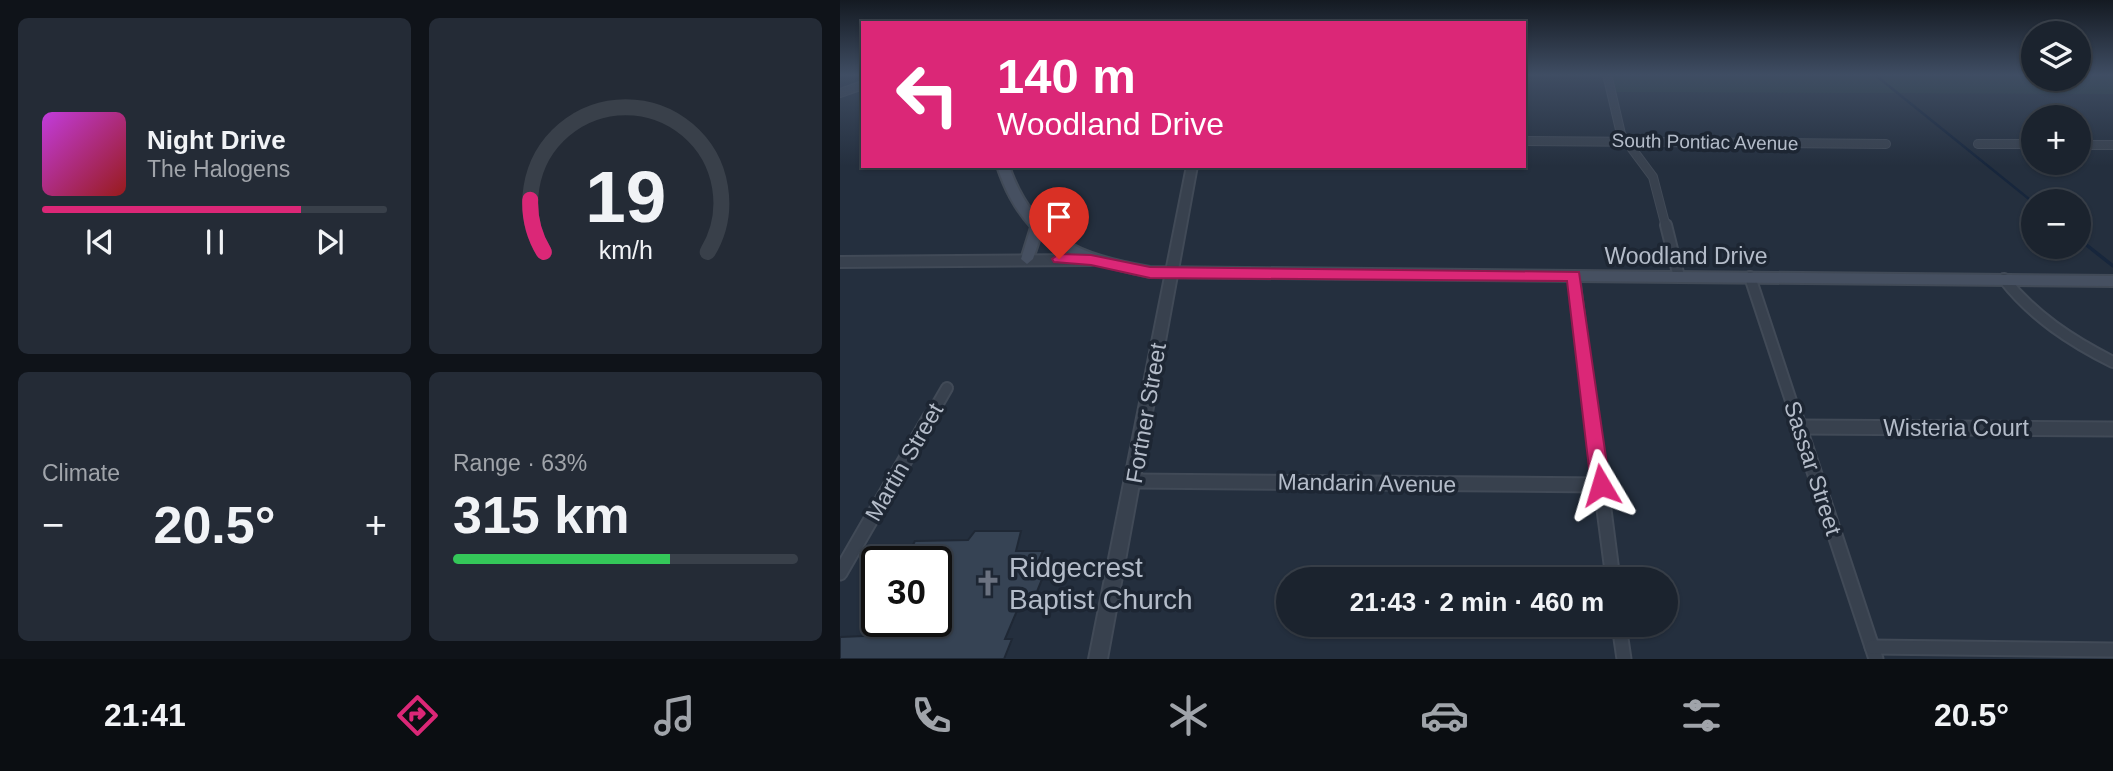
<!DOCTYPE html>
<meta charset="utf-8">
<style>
:root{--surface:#1b232e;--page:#242b36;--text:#f1f3f6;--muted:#a0a4aa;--line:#39404a;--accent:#db2777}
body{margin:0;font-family:Arial,sans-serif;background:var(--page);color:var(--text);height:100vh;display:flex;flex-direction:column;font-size:26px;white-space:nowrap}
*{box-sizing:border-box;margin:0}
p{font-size:23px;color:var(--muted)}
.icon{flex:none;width:38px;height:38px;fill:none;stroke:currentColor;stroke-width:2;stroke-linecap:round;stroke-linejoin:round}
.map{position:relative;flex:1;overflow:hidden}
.panel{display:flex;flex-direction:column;gap:18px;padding:18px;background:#0f1319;width:840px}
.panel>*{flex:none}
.top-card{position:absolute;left:21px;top:21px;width:665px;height:147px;border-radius:0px;box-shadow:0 2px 5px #0004,0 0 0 2px var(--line);background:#db2777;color:#fff;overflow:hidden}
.tools{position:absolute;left:1181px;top:21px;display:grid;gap:14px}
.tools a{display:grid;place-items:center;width:70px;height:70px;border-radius:50%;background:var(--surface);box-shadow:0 2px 5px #0004,0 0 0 2px var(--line);font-size:35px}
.speed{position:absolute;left:21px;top:546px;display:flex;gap:14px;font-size:35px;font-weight:700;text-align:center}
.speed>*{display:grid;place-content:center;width:91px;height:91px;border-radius:50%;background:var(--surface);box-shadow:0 2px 5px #0004,0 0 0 2px var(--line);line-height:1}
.speed .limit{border:4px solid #111;border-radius:10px;background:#fff;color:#111}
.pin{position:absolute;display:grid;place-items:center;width:60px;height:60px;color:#fff;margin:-72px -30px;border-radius:50% 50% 50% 0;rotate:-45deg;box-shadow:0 0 7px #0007}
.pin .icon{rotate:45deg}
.me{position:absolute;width:77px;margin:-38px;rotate:353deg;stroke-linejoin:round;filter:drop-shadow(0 0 5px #0008)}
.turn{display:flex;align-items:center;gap:24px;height:147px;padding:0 21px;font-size:32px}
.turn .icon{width:91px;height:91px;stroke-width:2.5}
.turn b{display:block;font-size:49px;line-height:60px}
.big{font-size:52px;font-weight:700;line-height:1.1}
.panel .tile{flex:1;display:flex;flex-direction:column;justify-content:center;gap:10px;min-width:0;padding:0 24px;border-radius:10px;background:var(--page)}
.panel .dial{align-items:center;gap:0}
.dial svg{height:182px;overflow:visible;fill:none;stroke:var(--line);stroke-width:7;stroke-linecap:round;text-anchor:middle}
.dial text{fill:var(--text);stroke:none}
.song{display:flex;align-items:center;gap:21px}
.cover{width:84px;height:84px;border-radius:10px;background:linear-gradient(135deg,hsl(290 70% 55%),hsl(0 70% 35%))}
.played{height:7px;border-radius:4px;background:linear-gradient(90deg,var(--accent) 75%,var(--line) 75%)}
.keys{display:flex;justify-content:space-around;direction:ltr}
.heat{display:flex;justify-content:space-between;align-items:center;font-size:38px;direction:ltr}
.charge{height:10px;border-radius:5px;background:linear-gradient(90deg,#34c759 63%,var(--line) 0)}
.panel .tiles{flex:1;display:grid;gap:18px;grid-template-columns:repeat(2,1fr)}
.trip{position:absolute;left:436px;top:567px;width:402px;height:70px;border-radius:35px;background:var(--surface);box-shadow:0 2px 5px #0004,0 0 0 2px var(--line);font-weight:700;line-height:70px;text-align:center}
.dock{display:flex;height:112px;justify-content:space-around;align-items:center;background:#0b0e12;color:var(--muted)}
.dock .icon{width:49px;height:49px}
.dock .on{color:var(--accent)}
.dock b{font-size:32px;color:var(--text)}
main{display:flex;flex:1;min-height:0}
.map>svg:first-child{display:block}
</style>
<main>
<section class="panel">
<div class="tiles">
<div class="tile">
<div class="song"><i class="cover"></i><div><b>Night Drive</b><p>The Halogens</p></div></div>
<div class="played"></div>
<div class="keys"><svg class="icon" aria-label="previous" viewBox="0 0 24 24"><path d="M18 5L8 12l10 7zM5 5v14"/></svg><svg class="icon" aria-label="pause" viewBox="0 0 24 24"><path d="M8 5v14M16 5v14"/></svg><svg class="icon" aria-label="next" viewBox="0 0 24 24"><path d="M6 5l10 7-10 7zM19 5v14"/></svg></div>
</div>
<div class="tile dial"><svg viewBox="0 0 100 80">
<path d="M14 69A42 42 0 1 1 86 69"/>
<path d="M14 69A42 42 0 0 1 8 46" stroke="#db2777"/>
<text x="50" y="56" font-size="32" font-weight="700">19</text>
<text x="50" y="72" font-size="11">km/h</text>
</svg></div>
<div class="tile"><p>Climate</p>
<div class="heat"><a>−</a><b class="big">20.5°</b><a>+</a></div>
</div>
<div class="tile"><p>Range · 63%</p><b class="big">315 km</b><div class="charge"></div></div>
</div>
</section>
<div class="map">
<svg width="1273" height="659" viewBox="0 0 1273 659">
<rect width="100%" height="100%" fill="#242f3e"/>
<path fill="#263c3f" d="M772 74H1193L1194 79H1239V74H1273V94L776 92Z"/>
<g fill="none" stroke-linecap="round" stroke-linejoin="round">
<path stroke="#17263c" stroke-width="2.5" d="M1034 74 1194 203"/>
<path stroke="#17263c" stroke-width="3.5" d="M1239 239 1273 266"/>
</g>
<path fill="#364354" stroke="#1f2835" stroke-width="2" d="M135 531H181L176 551H203L198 562H209L192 604H182L176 613 165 639H172L164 659H0V637L24 636 32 621H96V562H64L75 541 128 540Z"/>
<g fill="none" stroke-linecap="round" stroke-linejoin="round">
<g stroke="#414a57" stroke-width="10">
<g id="minor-far2">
<path d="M767 74 781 134 813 177 826 227"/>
<path d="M0 93 23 85"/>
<path d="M684 141 1046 144"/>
<path d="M1138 144H1194"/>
<path d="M1239 145H1273"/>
</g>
</g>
<g stroke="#414a57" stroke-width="14">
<g id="minor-far1">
<path d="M826 225 839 277"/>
<path d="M0 262 251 260"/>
<path d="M734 276 752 419"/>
<path d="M910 277 957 419"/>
<path d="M1164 279C1193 316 1231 341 1273 362"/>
<path d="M89 419 107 388"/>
</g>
</g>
<g stroke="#414a57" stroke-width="17">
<g id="minor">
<path d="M752 417 773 579"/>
<path d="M956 417 1036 659"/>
<path d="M959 427 1273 429"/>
<path d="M293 481 761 485"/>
<path d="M0 573 90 417"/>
<path d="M779 625 784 659"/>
<path d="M1032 647 1273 650"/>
</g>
</g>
<g stroke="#414a57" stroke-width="4">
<path id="tertiary" d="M347 166H357L267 659H249Z"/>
</g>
<g stroke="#414a57" stroke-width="4">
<path id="secondary" d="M157 166H169C194 238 240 255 310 267L1273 276V286L310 277C271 269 233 260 201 235L193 259 187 264 181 259 191 227C174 208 165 190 157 166Z"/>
</g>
<use href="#minor-far2" stroke="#38414e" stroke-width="8"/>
<use href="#minor-far1" stroke="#38414e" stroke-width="10"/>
<use href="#minor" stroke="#38414e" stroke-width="13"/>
<use href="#tertiary" fill="#38414e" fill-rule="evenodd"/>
<use href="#secondary" fill="#465061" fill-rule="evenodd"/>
</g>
<linearGradient id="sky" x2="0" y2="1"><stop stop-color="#141a22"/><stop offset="0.45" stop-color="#3f4d63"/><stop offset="1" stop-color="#3f4d63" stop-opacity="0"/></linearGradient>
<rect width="1273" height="166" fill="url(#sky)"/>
<path fill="#db2777" stroke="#8e194d" stroke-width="2" d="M219 254 251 255 310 267 739 272 770 485 768 491 761 493 754 491 751 485 727 281 310 278 251 265 214 262 212 259Z"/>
<defs>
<g id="church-bare" transform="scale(2.1)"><path d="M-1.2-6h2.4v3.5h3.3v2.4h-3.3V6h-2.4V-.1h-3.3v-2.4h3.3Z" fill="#6b7280" stroke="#1d2633" stroke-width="2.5" paint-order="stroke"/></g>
</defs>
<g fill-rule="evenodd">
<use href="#church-bare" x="148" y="583"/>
</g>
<g text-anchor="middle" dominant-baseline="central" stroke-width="7" stroke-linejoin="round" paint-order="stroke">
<g font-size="19" fill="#b4bcc9" stroke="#1d2633">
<text transform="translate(865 142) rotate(1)">South Pontiac Avenue</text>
</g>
<g font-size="23" fill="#b4bcc9" stroke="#1d2633">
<text x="846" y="256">Woodland Drive</text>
<text transform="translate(306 413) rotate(-80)">Fortner Street</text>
<text x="1116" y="428">Wisteria Court</text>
<text transform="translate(64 462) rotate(-60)">Martin Street</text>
<text transform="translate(973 468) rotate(72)">Sassar Street</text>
<text transform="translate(527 483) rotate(1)">Mandarin Avenue</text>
</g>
<g font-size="28" fill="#b4bcc9" stroke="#1d2633" text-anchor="start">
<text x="169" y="567">Ridgecrest<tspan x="169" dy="32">Baptist Church</tspan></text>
</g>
</g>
</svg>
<div class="tools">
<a><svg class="icon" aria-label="layers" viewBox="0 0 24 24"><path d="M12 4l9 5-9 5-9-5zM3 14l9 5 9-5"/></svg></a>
<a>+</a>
<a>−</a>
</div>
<div class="speed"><div class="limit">30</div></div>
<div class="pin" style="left:219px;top:259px;background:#d93025"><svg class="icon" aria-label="arrive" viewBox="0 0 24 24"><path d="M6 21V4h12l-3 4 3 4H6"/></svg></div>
<svg class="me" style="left:761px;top:485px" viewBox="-20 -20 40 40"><path d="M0-17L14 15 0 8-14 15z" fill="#db2777" stroke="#fff" stroke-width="4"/></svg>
<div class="trip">21:43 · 2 min · 460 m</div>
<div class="top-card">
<div class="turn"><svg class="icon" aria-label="left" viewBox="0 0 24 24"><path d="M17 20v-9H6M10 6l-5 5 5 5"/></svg><div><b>140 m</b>Woodland Drive</div></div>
</div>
</div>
</main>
<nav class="dock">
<b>21:41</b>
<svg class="icon on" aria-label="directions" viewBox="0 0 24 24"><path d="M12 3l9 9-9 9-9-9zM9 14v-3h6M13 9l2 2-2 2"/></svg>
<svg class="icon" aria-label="music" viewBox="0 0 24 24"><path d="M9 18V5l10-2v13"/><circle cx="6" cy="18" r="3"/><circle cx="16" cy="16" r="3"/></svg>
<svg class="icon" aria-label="phone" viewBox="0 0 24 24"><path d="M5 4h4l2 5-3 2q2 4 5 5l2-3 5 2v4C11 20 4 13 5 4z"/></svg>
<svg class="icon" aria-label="climate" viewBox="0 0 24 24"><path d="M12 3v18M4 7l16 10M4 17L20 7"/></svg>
<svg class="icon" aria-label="car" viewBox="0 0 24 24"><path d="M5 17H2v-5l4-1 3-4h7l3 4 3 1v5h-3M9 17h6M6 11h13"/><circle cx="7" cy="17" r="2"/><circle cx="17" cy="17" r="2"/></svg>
<svg class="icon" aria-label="filters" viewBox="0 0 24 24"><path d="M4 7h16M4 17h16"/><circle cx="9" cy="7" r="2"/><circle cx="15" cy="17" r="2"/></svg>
<b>20.5°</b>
</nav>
